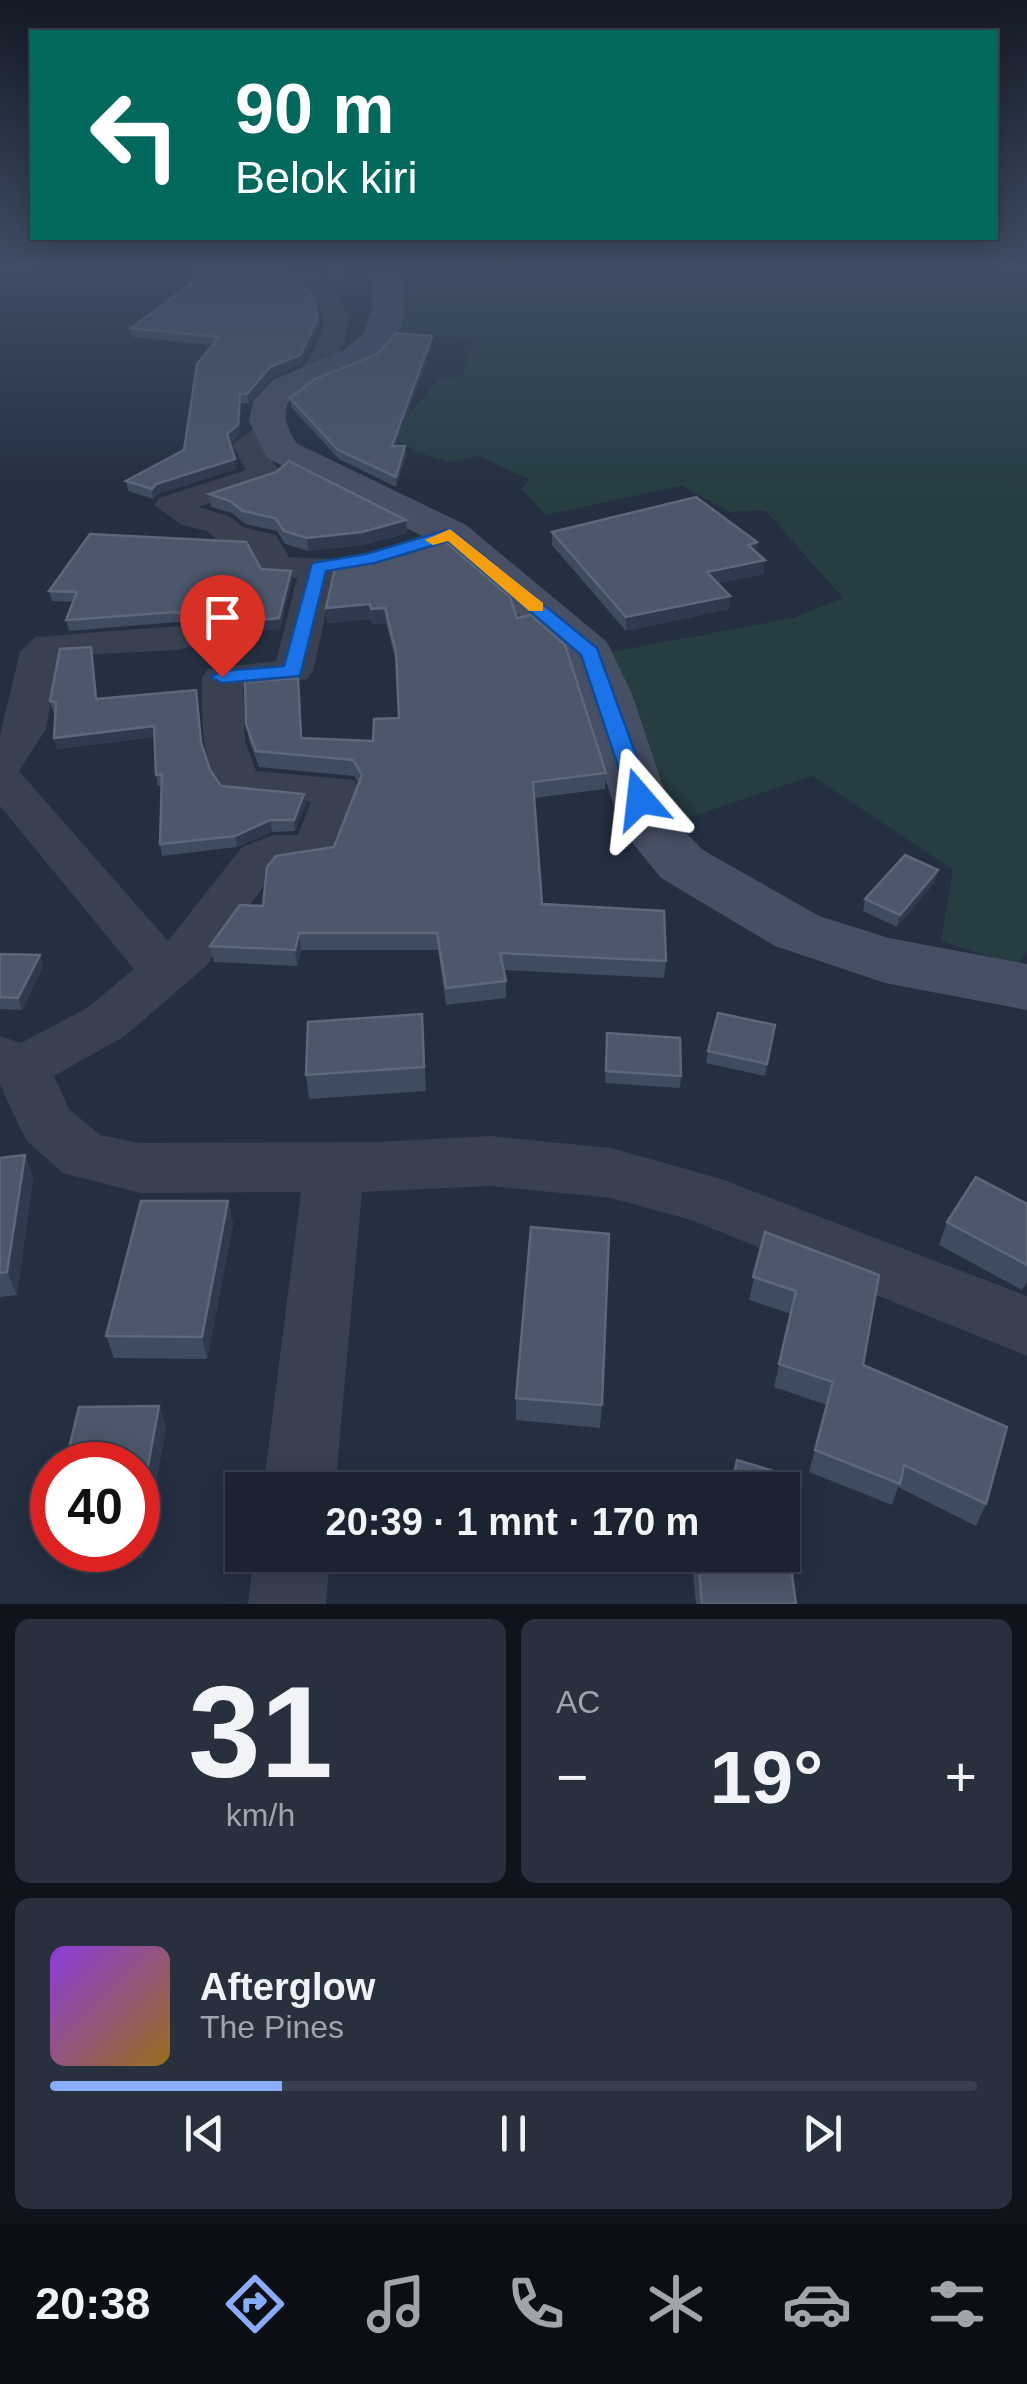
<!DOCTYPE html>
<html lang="id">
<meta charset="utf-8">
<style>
:root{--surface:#1b2331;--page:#282f3d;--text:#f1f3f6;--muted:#a0a4ab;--line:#39404d;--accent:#89adfc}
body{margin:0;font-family:Arial,sans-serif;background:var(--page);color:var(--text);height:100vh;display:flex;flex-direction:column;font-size:38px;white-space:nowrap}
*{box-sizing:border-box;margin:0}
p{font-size:32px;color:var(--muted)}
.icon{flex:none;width:55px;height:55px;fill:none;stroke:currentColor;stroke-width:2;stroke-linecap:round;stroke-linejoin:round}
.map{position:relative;height:1604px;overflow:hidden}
.side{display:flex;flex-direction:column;gap:15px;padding:15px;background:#0f131b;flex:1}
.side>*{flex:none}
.top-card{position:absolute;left:30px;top:30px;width:968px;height:210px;border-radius:0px;box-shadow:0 5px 25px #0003,0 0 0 2px var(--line);background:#00695c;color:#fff;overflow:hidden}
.speed{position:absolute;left:30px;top:1442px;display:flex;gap:20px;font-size:50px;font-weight:700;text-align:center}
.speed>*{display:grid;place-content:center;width:130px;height:130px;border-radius:50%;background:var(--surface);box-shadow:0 5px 25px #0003,0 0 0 2px var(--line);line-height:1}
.speed .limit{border:15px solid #d22;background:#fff;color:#111}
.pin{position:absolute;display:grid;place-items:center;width:85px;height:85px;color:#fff;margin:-102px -42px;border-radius:50% 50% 50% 0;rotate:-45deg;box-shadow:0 0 10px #0007}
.pin .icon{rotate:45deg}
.me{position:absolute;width:110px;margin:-55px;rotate:343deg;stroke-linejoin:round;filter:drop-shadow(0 0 8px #0008)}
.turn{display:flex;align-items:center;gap:35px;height:210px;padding:0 40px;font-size:45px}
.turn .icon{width:130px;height:130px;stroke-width:2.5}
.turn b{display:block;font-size:70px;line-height:85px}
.big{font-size:75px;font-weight:700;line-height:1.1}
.side .card{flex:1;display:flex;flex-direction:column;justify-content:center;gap:15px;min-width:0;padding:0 35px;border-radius:15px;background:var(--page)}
.side .dial{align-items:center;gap:0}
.dial b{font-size:130px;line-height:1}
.song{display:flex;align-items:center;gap:30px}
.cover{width:120px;height:120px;border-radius:15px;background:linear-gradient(135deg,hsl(270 70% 55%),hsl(40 70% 35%))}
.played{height:10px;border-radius:5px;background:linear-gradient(90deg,var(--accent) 25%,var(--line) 25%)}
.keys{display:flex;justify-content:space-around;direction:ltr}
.heat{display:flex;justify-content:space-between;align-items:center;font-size:55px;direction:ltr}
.side .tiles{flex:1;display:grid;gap:15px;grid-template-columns:1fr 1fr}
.card:last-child{grid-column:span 2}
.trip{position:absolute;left:225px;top:1472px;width:575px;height:100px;border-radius:0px;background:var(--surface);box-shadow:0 5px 25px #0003,0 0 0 2px var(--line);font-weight:700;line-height:100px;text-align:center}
.tabs{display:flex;height:160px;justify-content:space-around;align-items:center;background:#0b0e14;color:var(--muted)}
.tabs .icon{width:70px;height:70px}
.tabs .active{color:var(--accent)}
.tabs b{font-size:45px;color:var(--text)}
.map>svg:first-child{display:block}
</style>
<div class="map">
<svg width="1027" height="1604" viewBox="0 0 1027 1604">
<rect width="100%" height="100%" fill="#242f41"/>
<path fill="#263d42" d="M474 266H1027V951L1017 966 941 941 953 870 812 776 667 825 606 653 792 618 843 598 765 510 730 512 681 486 545 515 521 488 530 480 479 456 449 462 417 452 389 435 440 379 461 377 475 339 395 332 399 278 451 275Z"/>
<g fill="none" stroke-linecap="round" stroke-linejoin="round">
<g fill="#394151" fill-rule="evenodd">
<path d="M287 266H313L336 289 349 318 344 344 321 383 311 385 297 377C338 313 329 319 287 266Z"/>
<path d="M269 422 280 425 284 431 264 448 281 474 276 481 199 507 231 517 243 527 276 535 289 557 331 559 336 567 313 671 307 679 243 687 245 741 256 771 354 780 360 790 332 862 276 869 207 965 125 1036 54 1076 69 1109 100 1135 140 1143 377 1142 490 1136 611 1148 721 1179 1027 1296V1356L691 1220 611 1198 490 1186 362 1192 335 1490H263L301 1192 140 1193 63 1173 27 1141 18 1124 0 1084V1036L21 1043 87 1008 134 969 0 806V735L20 652 35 637 178 626 192 630 197 638 192 646 178 650 59 656 46 729 19 771 168 941 242 847 273 835H298L311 802 223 794C200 759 202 717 202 677L208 669 276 661 297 578 263 576 250 549 220 542 207 531 182 525 154 505 159 498 246 470 232 445 258 425Z"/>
<path d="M254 1555H330L326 1604H248Z"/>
</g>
<path fill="#464f64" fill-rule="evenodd" d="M369 266H398L400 271C431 383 303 366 287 406 282 419 290 431 296 443L466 525 607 642 632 694 675 822 703 850 819 916 889 938 1027 964V1010L885 983 775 946 661 878 621 829 568 658 436 543 267 458 249 421 253 401 273 380 345 349 363 334 373 306Z"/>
</g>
<g fill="#3f4b5f">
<path d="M96 266H288L318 318 319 327 301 364 272 377 249 404 241 403 239 435 230 443 236 469 158 494 153 499 128 491 126 481 184 450 212 345 132 337 131 328 202 276Z"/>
<path d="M317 266H368L366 274 339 278 337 285Z"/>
<path d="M432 336V345L396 446H405L406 456 396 487 339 459 291 407 290 398Z"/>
<path d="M209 494 406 520 407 533 363 545 308 551 285 544 277 531 245 524 232 513 211 507Z"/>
<path d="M552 532 756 552 764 574 718 583 729 609 626 631 552 545Z"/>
<path d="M336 564 517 618 606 773 605 789 534 798 542 904 666 961 664 978 504 970 506 981V998L446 1005 438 950H301L297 966 214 962 210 946 263 906 334 847 359 784 354 776 259 767 249 740 246 724 300 693 302 738 373 741 399 718 397 666 386 623 372 624 371 619 327 623 326 608Z"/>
<path d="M261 569 291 571 292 581 280 629 200 637 193 626 178 622 69 631 66 620 73 602 52 601 49 591Z"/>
<path d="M93 658 97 698 196 690 202 746 210 770 221 786 304 794 306 805 295 831 272 832 237 847 162 856 160 844 161 786H158L156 775 154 737 57 749 55 713 53 712 50 701Z"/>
<path d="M935 882 897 927 863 911 865 899Z"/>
<path d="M0 954 40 955 43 967 22 1010 0 1009Z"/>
<path d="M422 1014 426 1091 309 1099 306 1075Z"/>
<path d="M775 1025 765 1076 706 1063 708 1051Z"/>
<path d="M607 1033 681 1076 680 1088 605 1083Z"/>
<path d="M25 1155 33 1178 17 1295 0 1297V1158Z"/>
<path d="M228 1201 233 1225 207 1359 114 1358 106 1336Z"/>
<path d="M1027 1204V1282L1022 1290 939 1245 947 1222Z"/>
<path d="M765 1232 863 1365 986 1504 976 1526 898 1487 892 1505 809 1472 827 1405 774 1387 791 1314 749 1300Z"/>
<path d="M516 1398 602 1405 600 1428 516 1420Z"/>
<path d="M159 1406 166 1428 142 1558 57 1559 53 1550H138V1465Z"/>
<path d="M697 1555 796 1604H696L693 1573Z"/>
</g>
<g fill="#2f3a4e">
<path d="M361 266H368L366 274 339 278 337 285 336 276 338 270Z"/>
<path d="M318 318 319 327 301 364 272 377 249 404 247 394 270 367Z"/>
<path d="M432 336V345L393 455 392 446Z"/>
<path d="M240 394 241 403 239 435 228 444 227 434Z"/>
<path d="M405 446 406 456 396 487V477Z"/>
<path d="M235 459 236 469 158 494 153 499 152 489 156 484Z"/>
<path d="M406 520 407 533 363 545 308 551 307 538Z"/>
<path d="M757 542 756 555 748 545Z"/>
<path d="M765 560 764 574 706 586 707 572Z"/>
<path d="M291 571 292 581 280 629 200 637 198 626Z"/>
<path d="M730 596 729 609 626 631V617Z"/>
<path d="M370 604 371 619 327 623 326 608Z"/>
<path d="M385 608 386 623 372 624 371 609Z"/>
<path d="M154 726 156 737 57 749 54 738Z"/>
<path d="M304 794 306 805 295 831 294 820Z"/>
<path d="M270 820 272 832 237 847 235 836Z"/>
<path d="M938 870 935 882 897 927 900 915Z"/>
<path d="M299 933 301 950 297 966 295 950Z"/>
<path d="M40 955 43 967 22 1010 18 998Z"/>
<path d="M25 1155 33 1178 17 1295 7 1272Z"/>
<path d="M228 1201 233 1225 207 1359 202 1337Z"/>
<path d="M159 1406 166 1428 142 1558 138 1545V1520Z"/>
</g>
<g fill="#4c576b" stroke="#5c677a" stroke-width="2.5">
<path d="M186 266H288L315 301 318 318 300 355 270 367 247 394H240L238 425 227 434 235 459 156 484 152 489 126 481 184 450 197 364 219 337 131 328 211 269Z"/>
<path d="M325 266H361L338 270 336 276Z"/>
<path d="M396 333 432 336 392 446H405L396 477 338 450 290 398 315 379 378 354Z"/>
<path d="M289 461 406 520 362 532 307 538 284 531 275 518 243 511 230 501 209 494 276 472Z"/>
<path d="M696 497 757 542 748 545 765 560 707 572 730 596 626 617 552 532Z"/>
<path d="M90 534 246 542 261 569 291 571 279 618 198 626 191 616 176 612 66 620 77 592 49 591Z"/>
<path d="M440 537 510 597 517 618 531 615 565 645 606 773 533 782 542 904 664 911 666 961 500 953 506 981 446 988 437 933H299L295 950 210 946 240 905 263 906 267 867 276 856 334 847 362 775 353 760 256 751 246 724 245 682 298 678 301 738 373 741 374 719 399 718 396 652 385 608 371 609 370 604 326 608 336 564Z"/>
<path d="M91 647 96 699 196 690 201 742 210 770 221 786 304 794 294 820H270L235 836 160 844 162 774 156 775 154 726 54 738 56 703 50 701 60 649Z"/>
<path d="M905 855 938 870 900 915 865 899Z"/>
<path d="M0 954 40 955 18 998 0 997Z"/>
<path d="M718 1013 775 1025 767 1064 708 1051Z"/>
<path d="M422 1014 424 1067 306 1075 308 1022Z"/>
<path d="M607 1033 680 1038 681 1076 606 1071Z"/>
<path d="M25 1155 7 1272 0 1273V1158Z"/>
<path d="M976 1177 1027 1204V1265L947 1222Z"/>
<path d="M141 1201H228L202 1337 106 1336Z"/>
<path d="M531 1227 609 1234 602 1405 516 1398Z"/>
<path d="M765 1232 879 1275 863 1365 1007 1427 986 1504 904 1465 900 1484 815 1450 833 1382 779 1364 796 1291 753 1277Z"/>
<path d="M159 1406 138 1520V1465H65L79 1407Z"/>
<path d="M737 1460 787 1475 782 1501V1490H731Z"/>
<path d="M52 1516V1538H47Z"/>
<path d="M782 1553H789L796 1604H702L698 1555H782Z"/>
</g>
<linearGradient id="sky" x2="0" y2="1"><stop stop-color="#141a24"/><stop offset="0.54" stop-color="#3f4d65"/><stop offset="1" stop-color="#3f4d65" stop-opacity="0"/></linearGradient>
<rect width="1027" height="491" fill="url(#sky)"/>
<path fill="#1a73e8" stroke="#114b97" stroke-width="2.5" d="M450 529 597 648 652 799 649 804 640 806 629 799 581 655 448 541 375 563 326 571 300 676 222 683 211 677 222 671 284 666 312 563 366 554Z"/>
<path fill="#f59e0b" d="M450 529 543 603V611H529L448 541 433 545 425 540Z"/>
</svg>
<div class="speed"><div class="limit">40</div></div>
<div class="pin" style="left:222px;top:677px;background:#d93025"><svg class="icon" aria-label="arrive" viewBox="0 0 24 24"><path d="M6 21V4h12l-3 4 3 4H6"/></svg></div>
<svg class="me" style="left:640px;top:799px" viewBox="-20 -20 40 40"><path d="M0-17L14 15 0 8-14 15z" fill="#1a73e8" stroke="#fff" stroke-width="4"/></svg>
<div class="trip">20:39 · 1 mnt · 170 m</div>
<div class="top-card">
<div class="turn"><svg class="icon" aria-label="left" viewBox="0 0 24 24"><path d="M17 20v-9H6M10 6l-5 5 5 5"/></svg><div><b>90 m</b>Belok kiri</div></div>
</div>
</div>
<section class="side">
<div class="tiles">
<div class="card dial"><b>31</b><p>km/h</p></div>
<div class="card"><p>AC</p>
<div class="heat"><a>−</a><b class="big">19°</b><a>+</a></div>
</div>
<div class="card">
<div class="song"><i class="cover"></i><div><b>Afterglow</b><p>The Pines</p></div></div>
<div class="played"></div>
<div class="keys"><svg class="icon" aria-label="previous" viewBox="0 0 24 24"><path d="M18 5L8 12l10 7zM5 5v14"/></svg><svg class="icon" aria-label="pause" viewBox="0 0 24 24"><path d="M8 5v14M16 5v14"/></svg><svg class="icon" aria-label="next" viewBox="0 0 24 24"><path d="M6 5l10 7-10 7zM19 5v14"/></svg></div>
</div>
</div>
</section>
<nav class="tabs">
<b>20:38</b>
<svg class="icon active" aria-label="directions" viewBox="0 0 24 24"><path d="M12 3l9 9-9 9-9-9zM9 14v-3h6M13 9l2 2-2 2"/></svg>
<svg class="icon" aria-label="music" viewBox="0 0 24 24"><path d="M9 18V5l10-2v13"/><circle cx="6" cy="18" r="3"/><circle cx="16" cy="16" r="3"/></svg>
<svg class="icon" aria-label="phone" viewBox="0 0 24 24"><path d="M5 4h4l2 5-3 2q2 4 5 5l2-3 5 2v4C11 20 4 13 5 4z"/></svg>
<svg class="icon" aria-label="climate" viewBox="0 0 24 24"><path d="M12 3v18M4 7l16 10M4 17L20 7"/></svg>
<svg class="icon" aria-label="car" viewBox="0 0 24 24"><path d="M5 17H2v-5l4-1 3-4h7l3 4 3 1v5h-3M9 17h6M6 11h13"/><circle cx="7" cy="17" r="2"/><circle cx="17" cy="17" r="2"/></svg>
<svg class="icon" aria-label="filters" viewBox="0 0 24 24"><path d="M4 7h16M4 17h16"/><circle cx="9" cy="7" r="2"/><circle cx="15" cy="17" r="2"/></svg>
</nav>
